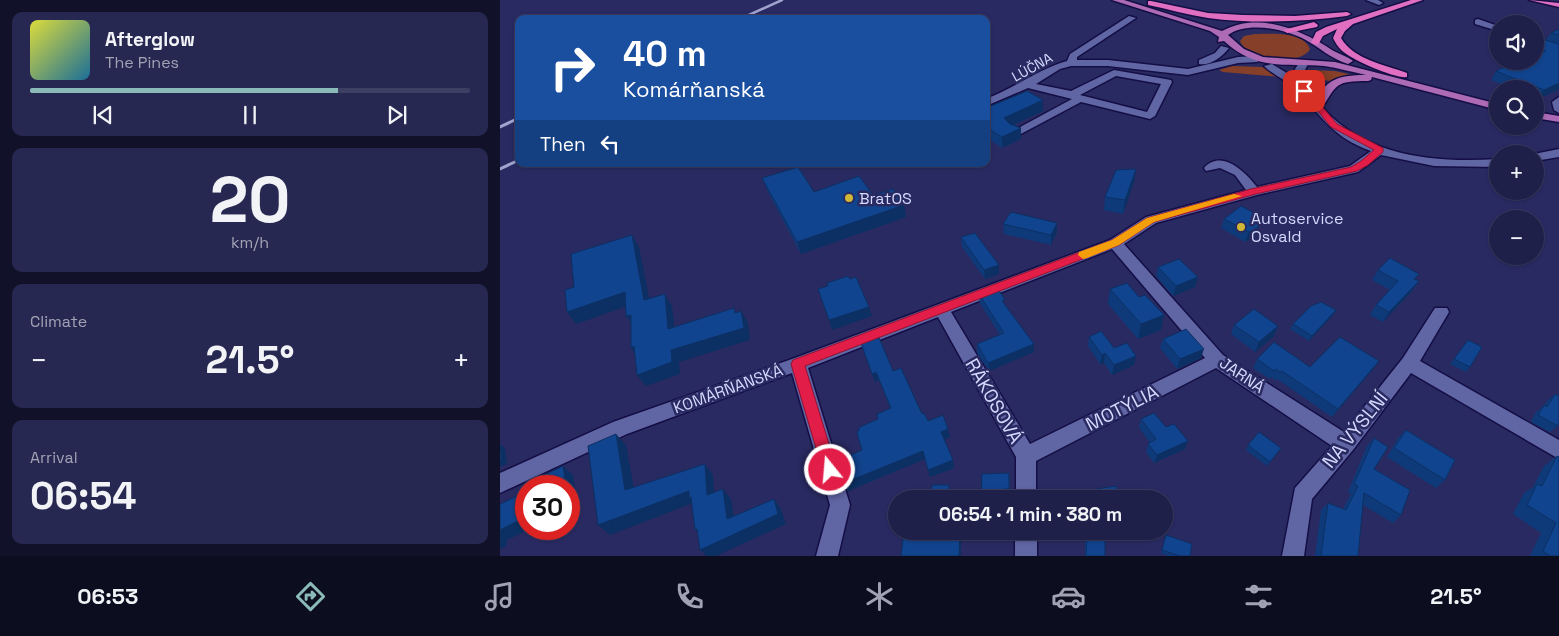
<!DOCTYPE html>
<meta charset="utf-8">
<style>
:root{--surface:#1f204a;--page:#272851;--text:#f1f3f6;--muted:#a1a3b5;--line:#3c3e62;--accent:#8bbbb9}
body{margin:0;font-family:"Space Grotesk",sans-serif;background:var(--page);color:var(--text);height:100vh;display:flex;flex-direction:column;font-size:19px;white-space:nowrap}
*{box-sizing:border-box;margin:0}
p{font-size:16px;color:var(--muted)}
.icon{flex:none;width:28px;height:28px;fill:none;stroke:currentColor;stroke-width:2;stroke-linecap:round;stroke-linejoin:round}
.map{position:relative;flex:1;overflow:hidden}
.panel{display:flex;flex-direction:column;gap:12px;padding:12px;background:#111229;width:500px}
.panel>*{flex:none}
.top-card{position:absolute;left:15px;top:15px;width:475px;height:152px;border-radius:10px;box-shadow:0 1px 4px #0004,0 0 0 1px var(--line);background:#1a4fa0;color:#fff;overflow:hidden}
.tools{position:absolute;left:989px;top:15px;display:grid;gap:10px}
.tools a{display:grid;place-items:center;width:55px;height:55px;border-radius:50%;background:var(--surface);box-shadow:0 1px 4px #0004,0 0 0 1px var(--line);font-size:25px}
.speed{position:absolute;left:15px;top:475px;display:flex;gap:10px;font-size:25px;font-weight:700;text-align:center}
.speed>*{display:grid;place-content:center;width:65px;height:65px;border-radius:50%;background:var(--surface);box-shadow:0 1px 4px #0004,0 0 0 1px var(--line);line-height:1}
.speed .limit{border:8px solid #d22;background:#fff;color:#111}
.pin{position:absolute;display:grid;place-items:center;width:42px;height:42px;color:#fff;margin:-21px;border-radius:10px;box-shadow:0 2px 8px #0006}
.me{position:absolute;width:55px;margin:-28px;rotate:343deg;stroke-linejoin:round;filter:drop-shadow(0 0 4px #0008)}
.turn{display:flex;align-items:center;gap:18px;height:105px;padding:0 25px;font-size:22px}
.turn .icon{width:65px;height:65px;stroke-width:2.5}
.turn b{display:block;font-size:35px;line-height:42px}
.then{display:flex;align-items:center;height:48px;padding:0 25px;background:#0003;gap:10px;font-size:19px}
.big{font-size:38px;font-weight:600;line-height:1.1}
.panel .widget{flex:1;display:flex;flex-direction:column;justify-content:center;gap:8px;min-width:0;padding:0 18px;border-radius:10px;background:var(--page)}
.panel .dial{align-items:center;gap:0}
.dial b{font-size:65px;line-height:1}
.song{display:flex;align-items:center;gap:15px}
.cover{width:60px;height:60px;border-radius:8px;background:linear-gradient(135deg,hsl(60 70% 55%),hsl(200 70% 35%))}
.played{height:5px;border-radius:2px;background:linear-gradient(90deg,var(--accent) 70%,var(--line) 70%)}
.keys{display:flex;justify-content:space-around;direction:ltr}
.heat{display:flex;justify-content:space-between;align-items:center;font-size:28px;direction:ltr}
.trip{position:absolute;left:388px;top:490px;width:285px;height:50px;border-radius:25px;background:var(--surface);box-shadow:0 1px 4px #0004,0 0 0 1px var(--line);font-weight:600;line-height:50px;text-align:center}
.dock{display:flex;height:80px;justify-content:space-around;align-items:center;background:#0c0d1e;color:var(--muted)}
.dock .icon{width:35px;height:35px}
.dock .on{color:var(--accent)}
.dock b{font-size:22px;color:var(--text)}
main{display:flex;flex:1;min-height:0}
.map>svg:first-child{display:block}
</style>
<main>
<section class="panel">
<div class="widget">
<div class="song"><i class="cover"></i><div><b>Afterglow</b><p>The Pines</p></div></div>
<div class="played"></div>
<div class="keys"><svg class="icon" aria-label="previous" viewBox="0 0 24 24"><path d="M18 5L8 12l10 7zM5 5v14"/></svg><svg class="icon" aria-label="pause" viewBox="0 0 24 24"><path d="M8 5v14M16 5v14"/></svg><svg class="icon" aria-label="next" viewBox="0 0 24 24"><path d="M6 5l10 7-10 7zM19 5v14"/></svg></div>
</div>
<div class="widget dial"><b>20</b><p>km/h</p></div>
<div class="widget"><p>Climate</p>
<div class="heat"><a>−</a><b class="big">21.5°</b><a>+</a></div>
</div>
<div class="widget"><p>Arrival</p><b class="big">06:54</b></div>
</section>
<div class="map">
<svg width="1059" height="556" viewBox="0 0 1059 556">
<rect width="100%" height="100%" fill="#292a62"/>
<g fill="#863f28">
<path d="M755 34C771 34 803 31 810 49 801 67 746 59 740 41L744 36Z"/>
<path d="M732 66 762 67 781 77 723 72 719 70Z"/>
<path d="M807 70 835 71 853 75 829 81 806 76 804 71Z"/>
</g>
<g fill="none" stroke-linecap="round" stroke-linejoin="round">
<g stroke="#140e45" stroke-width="3">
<g id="minor">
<path d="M866 0H878L883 3 879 5Z"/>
<path d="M629 16 636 18 577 57V60H608L688 69 738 57 757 56 762 59 757 62 738 63 688 75 608 66H571L560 69 536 84 571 91 614 70 671 80 672 82 655 116 650 119 581 102 517 136 511 133 513 131 572 99 528 88 486 106V99C514 88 539 69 567 61L570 54ZM616 76 661 84 647 112 580 95Z"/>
<path d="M978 19 998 26V31L975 24V20Z"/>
<path d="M721 46 729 48C722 57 710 66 699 64V60L715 53Z"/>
<path d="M801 60 809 62 804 72C805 88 813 97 823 108 866 157 936 163 998 159V167L934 166 881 155 858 172 757 195 656 223 624 244 723 355 844 432 903 358 935 308H947L949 312 920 361 1059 440V459L911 373 853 450 812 499 804 556H782L795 488 832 446 716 368 536 461V499H516V457L438 317 308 368 350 505 338 556H316L330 505 292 373 127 434 0 493V473L113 422 292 359 610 240 646 217 746 190 735 175 720 168 706 171 704 168C722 148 746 173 757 187L850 166 871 151C831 137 821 114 793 87 784 79 772 74 764 66L772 64 795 78V69ZM612 249 705 358 530 444 451 312Z"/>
<path d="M1059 97V113L1054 110 1052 102Z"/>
<path d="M1059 149V157L1035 161 1034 154Z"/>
<rect x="515" y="531" width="22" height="25"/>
</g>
</g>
<g stroke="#140e45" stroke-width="3">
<g id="major">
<path d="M612 0H624L722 31C759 11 801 30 832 50 839 54 847 56 853 61L848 64C831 59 819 47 804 39 784 29 747 21 728 35L744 49 763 57 835 62 998 104V110L872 77 871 80 868 81C835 81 837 84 821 110H813L812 108C824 80 836 75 866 75 852 72 838 68 824 66 785 63 756 71 724 41L718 42 719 37 710 31Z"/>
<path d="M1035 112 1059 116V122L1035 118Z"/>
</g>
</g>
<g stroke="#140e45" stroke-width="3">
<g id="highway">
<path d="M911 0H923L853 24 845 31 841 38C854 60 886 65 907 73V77C896 79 855 61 845 53 839 49 836 44 833 38L837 29 823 36 818 45 811 43 816 32 826 27Z"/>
<path d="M1029 0 1059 3V7Z"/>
<path d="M651 1 708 13 743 15 795 16 847 12 851 14 847 16C801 22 754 24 708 18 688 15 668 9 648 5V1Z"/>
<path d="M814 22 818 25 817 27 787 33 783 30Z"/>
</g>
</g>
<use href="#minor" fill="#6065a4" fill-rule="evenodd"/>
<use href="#major" fill="#ad6bb5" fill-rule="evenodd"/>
<use href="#highway" fill="#e06fc1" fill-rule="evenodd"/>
<path stroke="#9fa3cd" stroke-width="2.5" d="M240 19 282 0"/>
<g stroke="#9fa3cd" stroke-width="3">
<path d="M0 127 19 118"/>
<path d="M0 169 19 160"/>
</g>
</g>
<g fill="#0f3a7a">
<path d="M1059 29V89L1038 99 1035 97V89H1014L991 80 996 71 1035 61V39L1046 40 1051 33Z"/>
<path d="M543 100V111L513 125 521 128V139L502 148 486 137V108Z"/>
<path d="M636 169 634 182 623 214 604 210 605 197Z"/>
<path d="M262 178 314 192 373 195 404 205 406 217 301 254 267 190Z"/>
<path d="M724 219 759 226 754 236 745 242 721 228Z"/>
<path d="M503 224 557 232 551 245 504 234Z"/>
<path d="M461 237 499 274 485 279 462 247Z"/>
<path d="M658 267 698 277 695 287 673 296 656 276Z"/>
<path d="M878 270 919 274 915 279 919 281 912 291 883 322 870 315 876 305 890 290 872 280Z"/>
<path d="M610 289 661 330 638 339 608 304Z"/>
<path d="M479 294 505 304 534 352 489 371 477 353V344L500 335 480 303Z"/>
<path d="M836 310 833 315 809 341 790 329 793 324Z"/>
<path d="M734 325 778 326 774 336 755 352 731 334Z"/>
<path d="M589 337 634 365 612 375 604 363 600 364 588 346Z"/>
<path d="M663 339 701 358 677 369 660 348Z"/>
<path d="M360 340 393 371 422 414 428 421 448 429 450 437 444 439 454 468 430 477 425 459 348 491 344 483 362 450 390 408 379 380 375 382Z"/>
<path d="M968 340 970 367 966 372 950 364Z"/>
<path d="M757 359 810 367 879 361 873 369 832 417 777 379 776 381 772 377 770 379 753 368Z"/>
<path d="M1055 394 1058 426 1050 432 1031 422 1036 412 1044 406 1047 401Z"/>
<path d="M641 419 666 427 685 449 654 463 646 452 648 444 650 443 639 427Z"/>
<path d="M906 430 945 480 936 488 887 457 898 438Z"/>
<path d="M874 438V469L901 515 893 523 863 505 858 556H815L821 510 828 503 843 509 851 494 848 492 867 446Z"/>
<path d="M748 445 781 448 767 466 746 450Z"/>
<path d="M1057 456 1059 556H1030L1041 533 1013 514 1024 493 1033 487 1044 466Z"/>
<path d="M509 473 510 497H504V499H481Z"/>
<path d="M596 489 620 499H595Z"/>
<path d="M404 531H504V533H500V539L461 541Z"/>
<path d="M587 532 605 556H585V539Z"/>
<path d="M666 535 690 556H668L661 553Z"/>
</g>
<g fill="#0c3063">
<path d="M1059 83V89L1038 99 1044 90Z"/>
<path d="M543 100V111L504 129V118Z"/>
<path d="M521 128V139L502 148V137Z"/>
<path d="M636 169 634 182 623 214 625 200Z"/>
<path d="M404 205 406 217 301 254 297 242Z"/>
<path d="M762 217 754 236 745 242 749 232Z"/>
<path d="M557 223V232L551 245V235Z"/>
<path d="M132 235 139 247 152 312 144 300Z"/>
<path d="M499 265V274L485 279 484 270Z"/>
<path d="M698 277 695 287 673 296 676 286Z"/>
<path d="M919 281 912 291 883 322 889 312Z"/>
<path d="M125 292 133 304 76 324 67 312Z"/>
<path d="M165 294 172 306 176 341 168 329Z"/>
<path d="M369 307 372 316 332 330 329 320Z"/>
<path d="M836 310 833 315 809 341 812 336Z"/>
<path d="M241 311 248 323 250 340 179 362 180 374 146 386 137 375 171 350Z"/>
<path d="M131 315 135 328 126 316Z"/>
<path d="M664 315 661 330 638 339 641 324Z"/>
<path d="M778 326 774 336 755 352 759 342Z"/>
<path d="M534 344V352L489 371 488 363Z"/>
<path d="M134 346 140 359 131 348Z"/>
<path d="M704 349 701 358 677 369 680 359Z"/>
<path d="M605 353 604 363 600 364 602 355Z"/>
<path d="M636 356 634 365 612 375 614 365Z"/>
<path d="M879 361 873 369 832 417 838 409Z"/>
<path d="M376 372 379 380 375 382 372 374Z"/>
<path d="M448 429 450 437 443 440 441 432Z"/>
<path d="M116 434 126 445 136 500 125 490Z"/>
<path d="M688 441 685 449 654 463 657 455Z"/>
<path d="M0 444 5 448 7 464 0 467Z"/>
<path d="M423 451 425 459 348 491 344 483Z"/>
<path d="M453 460 454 468 430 477 428 470Z"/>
<path d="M205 464 213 475 215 505 207 495Z"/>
<path d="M63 466 73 475 77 505 69 509V486H66Z"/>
<path d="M449 485 450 493V499H448Z"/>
<path d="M223 489 231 499 236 529 227 519Z"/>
<path d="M189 491 193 503 110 535 98 525Z"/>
<path d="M274 499 281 509 286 524 216 556H207L200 550Z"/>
<path d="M26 517V529H30L7 540V546L0 549V530Z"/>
<path d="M460 534 461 541V556H459Z"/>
</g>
<g fill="#11448e" stroke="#0c3063">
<path d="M1059 29V35L1051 33Z"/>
<path d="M1038 38 1059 44V83L1044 90 996 71 1019 61H1035V55L1045 51 1035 47V39Z"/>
<path d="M527 91 543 100 504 118 510 124 521 128 502 137 486 127V108Z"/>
<path d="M298 167 314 192 359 176 373 195 393 189 404 205 297 242 262 178Z"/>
<path d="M636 169 625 200 605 197 616 170Z"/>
<path d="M741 206 762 217 758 227 749 232 724 219Z"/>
<path d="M511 212 557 223 551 235 503 224Z"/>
<path d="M475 233 499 265 484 270 461 237Z"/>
<path d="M132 235 144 300 165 294 168 329 234 308 235 313 241 311 244 328 171 350 172 362 137 375 134 346 131 348V315L126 316 125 292 67 312 65 290 74 287 71 254Z"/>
<path d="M890 258 919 274 914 279 919 281 889 312 876 305 898 281 878 270Z"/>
<path d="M679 259 698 277 676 286 658 267Z"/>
<path d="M348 276 350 279 356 277 369 307 329 320 318 289 328 286 327 283Z"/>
<path d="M627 283 639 297 645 295 664 315 641 324 610 289Z"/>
<path d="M497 287 505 300 502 301 534 344 488 363 477 344 504 333 479 294Z"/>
<path d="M821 302 836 310 812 336 793 324 811 306Z"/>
<path d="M754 309 778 326 759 342 734 325Z"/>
<path d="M686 329 704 349 680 359 663 339Z"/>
<path d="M601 331 614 348 627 343 636 356 614 365 605 353 602 355 589 337Z"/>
<path d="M377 333 393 371 401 368 422 414 424 413 428 421 443 415 448 429 441 432 453 460 428 470 423 451 344 483 337 461 362 450 357 433 360 427 378 419 377 414 391 408 376 372 372 374 360 340Z"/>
<path d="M840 337 879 361 838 409 782 371 780 372 776 369 774 371 757 359 774 342 810 367Z"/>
<path d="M968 340 982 347 970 367 954 359Z"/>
<path d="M1055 394 1059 396V423L1058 426 1038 415 1044 405 1047 407Z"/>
<path d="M654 413 666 427 674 424 688 441 657 455 648 444 656 439 641 419Z"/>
<path d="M906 430 955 460 945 480 894 448Z"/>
<path d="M759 432 781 448 770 462 748 445Z"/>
<path d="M116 434 125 490 205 464 207 495 223 489 227 519 274 499 278 514 200 550 197 529 195 530 191 497 189 498V491L98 525 88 446Z"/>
<path d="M874 438 888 447 874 469 910 490 901 515 864 493 858 556H821L828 503 846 510 858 486 854 484Z"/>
<path d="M0 447 2 459 0 460Z"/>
<path d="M1057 456 1059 457V556H1050L1043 551 1056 523 1027 505 1037 484 1042 486Z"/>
<path d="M63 466 66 486H29L38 481V478Z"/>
<path d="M509 473V489H504V499H481L482 474Z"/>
<path d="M432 485H449L448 499H431Z"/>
<path d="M616 486 620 499H599L596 489Z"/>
<path d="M26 492V517L0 530V504Z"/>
<path d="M404 531H499L460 534 459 556H401Z"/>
<path d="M587 532 605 535V556H586Z"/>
<path d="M666 535 692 544 690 556H680L662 550Z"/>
</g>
<path fill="#e11d48" stroke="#92132f" d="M802 89H807L837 124 883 148V152L868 165 857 171 756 194 654 222 619 245 305 366 337 470 335 475 330 477 324 475 291 364 293 360 612 240 647 218 751 189 851 167 861 161 874 150 831 127 802 92Z"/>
<path fill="#f59e0b" d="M734 194 742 196 654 222 619 245 587 258 583 259 578 255 579 252 612 240 647 218Z"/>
<g fill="#cfb837" stroke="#292a62" stroke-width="2">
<circle cx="349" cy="198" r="5"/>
<circle cx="741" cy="227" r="5"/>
</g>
<g text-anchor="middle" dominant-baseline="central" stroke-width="5" stroke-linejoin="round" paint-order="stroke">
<g font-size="14" fill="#d4d9fd" stroke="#292a62">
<text transform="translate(532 67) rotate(-29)">LÚČNA</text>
</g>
<g font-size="16" fill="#d4d9fd" stroke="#292a62" text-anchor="start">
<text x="359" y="198">BratOS</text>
<text x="751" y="218">Autoservice<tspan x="751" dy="18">Osvald</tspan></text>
</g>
<g font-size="16" fill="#d4d9fd" stroke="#292a62">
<text transform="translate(742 375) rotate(34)">JARNÁ</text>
<text transform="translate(228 389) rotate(-20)">KOMÁRŇANSKÁ</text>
</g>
<g font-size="19" fill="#d4d9fd" stroke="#292a62">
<text transform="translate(494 401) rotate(60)">RÁKOSOVÁ</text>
<text transform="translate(622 408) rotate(-27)">MOTÝLIA</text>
<text transform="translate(855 430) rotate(-51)">NA VÝSLNÍ</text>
</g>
</g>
</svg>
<div class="tools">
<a><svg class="icon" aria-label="sound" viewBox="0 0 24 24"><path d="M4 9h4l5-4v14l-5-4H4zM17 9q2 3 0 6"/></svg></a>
<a><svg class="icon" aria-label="search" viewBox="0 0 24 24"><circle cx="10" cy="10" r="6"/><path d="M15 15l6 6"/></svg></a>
<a>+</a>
<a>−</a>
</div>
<div class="speed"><div class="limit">30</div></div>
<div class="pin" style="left:804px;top:91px;background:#d93025"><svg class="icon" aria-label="arrive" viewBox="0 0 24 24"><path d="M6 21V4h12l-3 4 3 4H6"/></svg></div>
<svg class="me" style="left:330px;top:470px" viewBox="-20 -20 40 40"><circle r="17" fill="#e11d48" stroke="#fff" stroke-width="3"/><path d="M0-11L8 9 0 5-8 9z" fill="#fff"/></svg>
<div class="trip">06:54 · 1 min · 380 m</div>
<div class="top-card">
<div class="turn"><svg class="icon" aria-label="right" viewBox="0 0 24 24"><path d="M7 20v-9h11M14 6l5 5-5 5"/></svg><div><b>40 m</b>Komárňanská</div></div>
<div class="then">Then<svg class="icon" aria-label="left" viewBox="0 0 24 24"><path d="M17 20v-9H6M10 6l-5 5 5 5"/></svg></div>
</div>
</div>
</main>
<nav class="dock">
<b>06:53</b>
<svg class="icon on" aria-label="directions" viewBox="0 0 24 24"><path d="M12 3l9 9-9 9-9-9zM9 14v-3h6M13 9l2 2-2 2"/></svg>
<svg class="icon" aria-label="music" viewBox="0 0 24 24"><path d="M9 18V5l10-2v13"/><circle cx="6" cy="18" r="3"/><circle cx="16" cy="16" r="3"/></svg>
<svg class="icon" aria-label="phone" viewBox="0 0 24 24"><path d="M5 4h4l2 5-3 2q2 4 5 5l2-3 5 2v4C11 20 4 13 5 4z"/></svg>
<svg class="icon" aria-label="climate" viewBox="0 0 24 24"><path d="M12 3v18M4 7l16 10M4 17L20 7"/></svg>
<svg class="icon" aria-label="car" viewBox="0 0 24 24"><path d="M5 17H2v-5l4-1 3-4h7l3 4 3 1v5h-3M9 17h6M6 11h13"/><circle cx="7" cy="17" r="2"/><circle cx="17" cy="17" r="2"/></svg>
<svg class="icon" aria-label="filters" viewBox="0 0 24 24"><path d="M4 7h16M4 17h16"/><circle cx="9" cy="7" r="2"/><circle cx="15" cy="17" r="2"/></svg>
<b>21.5°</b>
</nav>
